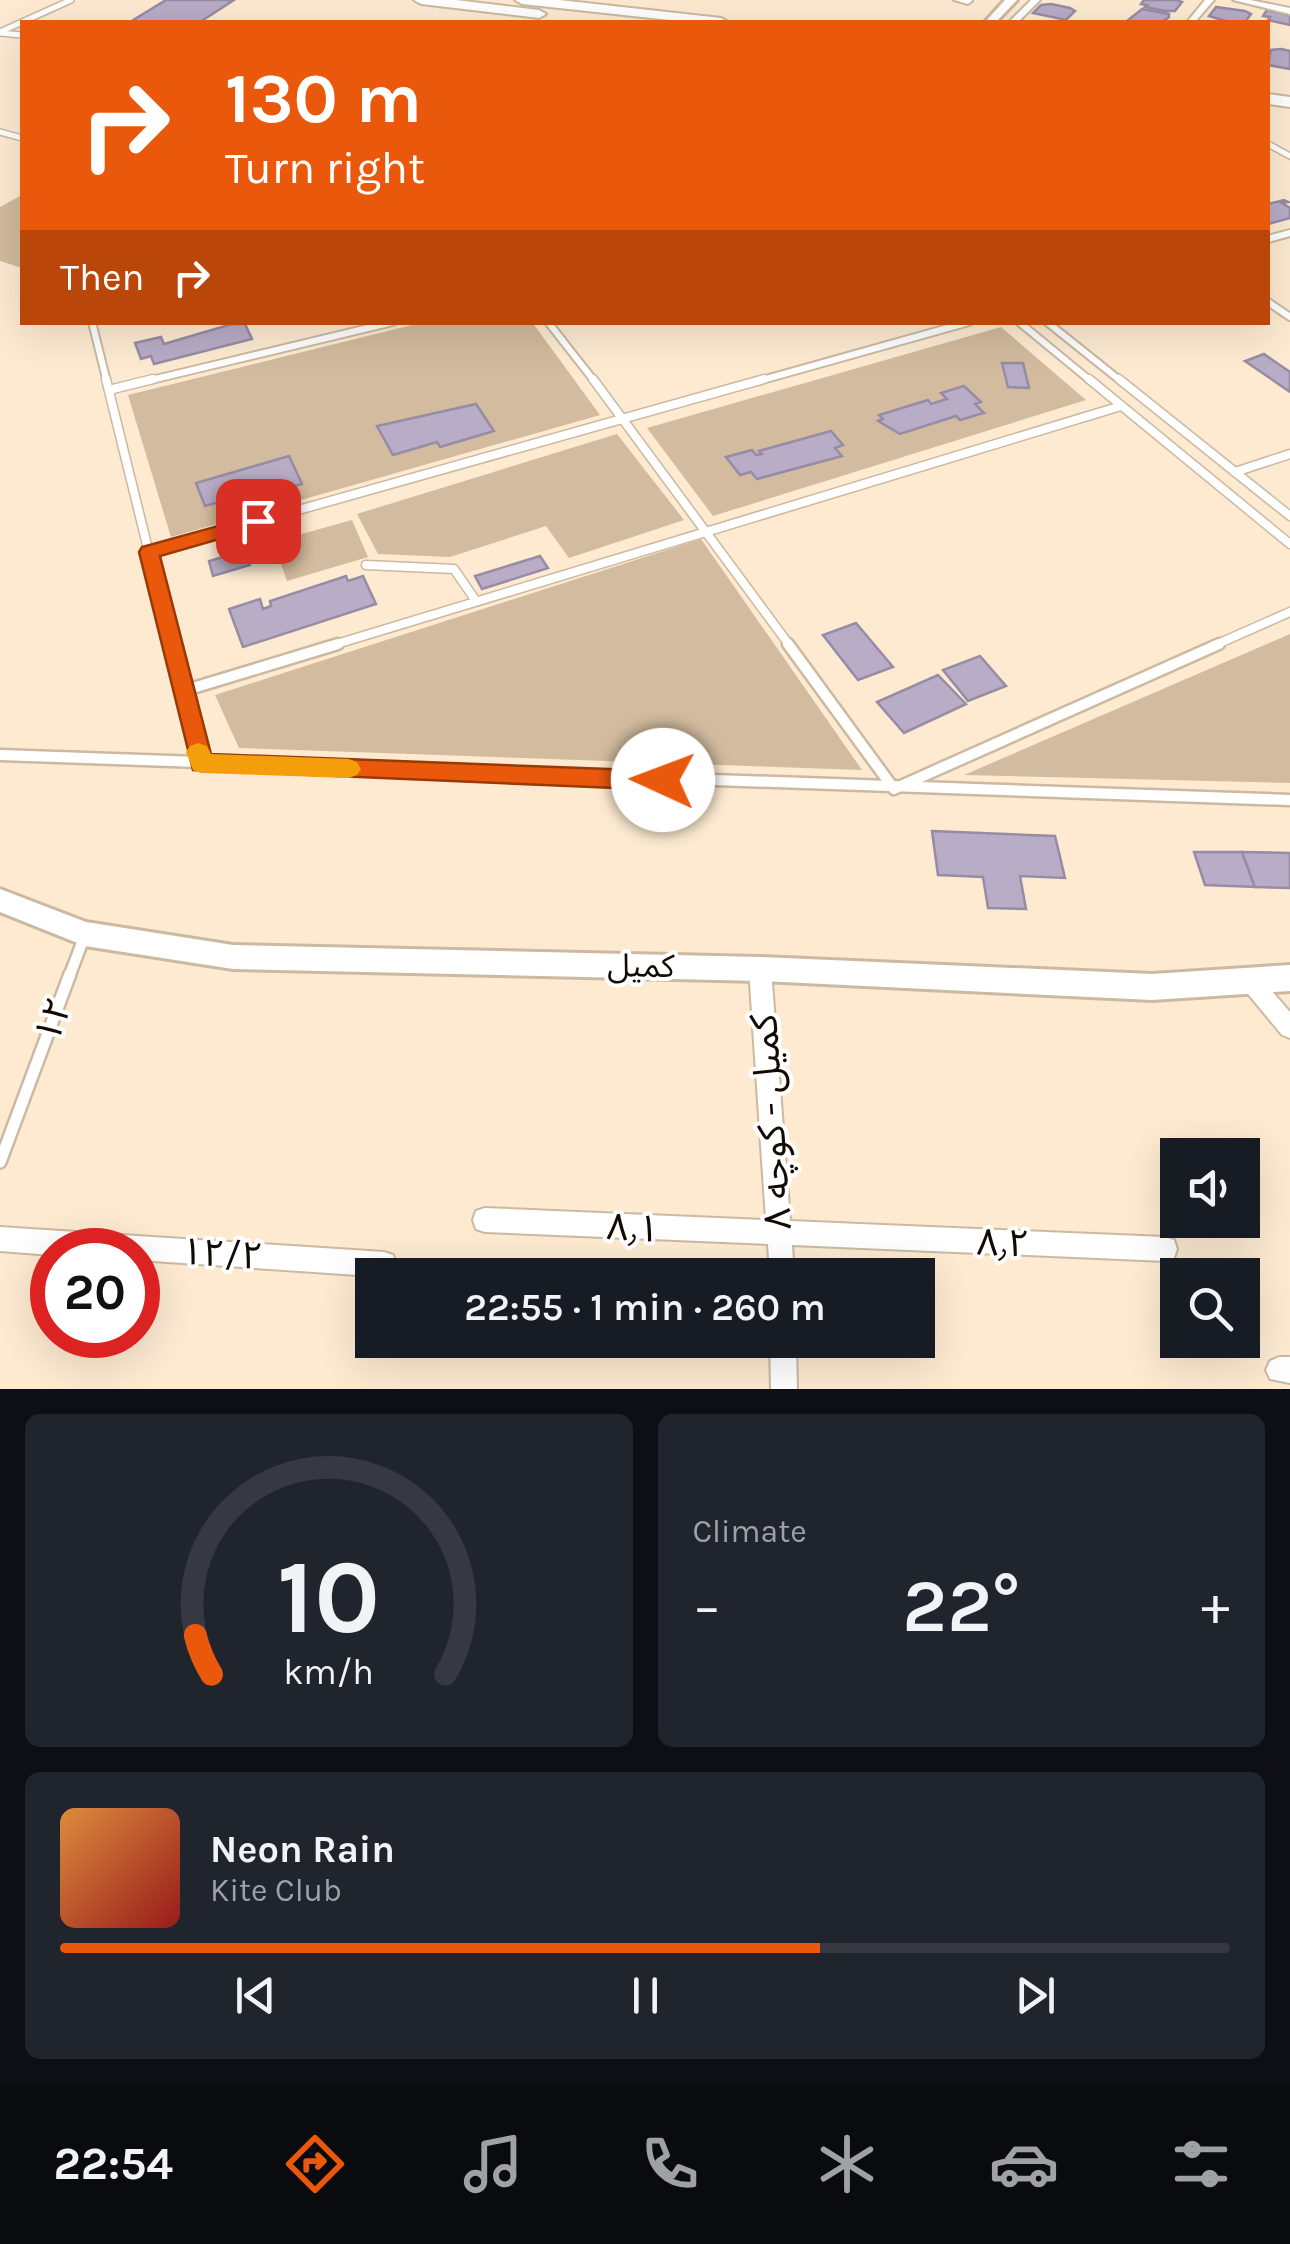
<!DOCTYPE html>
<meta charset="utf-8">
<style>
:root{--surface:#171b24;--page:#20242c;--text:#f1f3f6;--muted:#9ea1a6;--line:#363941;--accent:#ea580c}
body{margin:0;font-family:Karla,"Noto Sans Arabic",sans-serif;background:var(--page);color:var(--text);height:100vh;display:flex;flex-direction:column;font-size:38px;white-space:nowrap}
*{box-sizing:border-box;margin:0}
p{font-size:32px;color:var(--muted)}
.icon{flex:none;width:55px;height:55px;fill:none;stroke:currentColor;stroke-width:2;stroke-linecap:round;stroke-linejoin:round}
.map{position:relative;height:1389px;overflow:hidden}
.side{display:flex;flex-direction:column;gap:25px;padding:25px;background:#0d0f14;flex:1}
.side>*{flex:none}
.guide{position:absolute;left:20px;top:20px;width:1250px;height:305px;border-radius:0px;box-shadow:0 10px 40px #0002;background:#ea580c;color:#fff;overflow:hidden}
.buttons{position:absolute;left:1160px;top:1138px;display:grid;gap:20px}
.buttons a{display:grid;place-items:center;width:100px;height:100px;border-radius:0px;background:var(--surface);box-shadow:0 10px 40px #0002;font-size:50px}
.speed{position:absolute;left:30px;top:1228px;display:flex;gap:20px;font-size:50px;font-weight:700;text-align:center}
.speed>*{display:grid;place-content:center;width:130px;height:130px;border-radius:50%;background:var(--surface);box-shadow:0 10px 40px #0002;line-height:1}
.speed .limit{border:15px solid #d22;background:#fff;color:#111}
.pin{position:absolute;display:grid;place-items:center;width:85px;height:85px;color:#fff;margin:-42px;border-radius:20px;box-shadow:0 5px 15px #0006}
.me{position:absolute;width:110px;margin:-55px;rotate:272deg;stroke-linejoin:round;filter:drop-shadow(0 0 8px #0008)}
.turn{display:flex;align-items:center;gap:35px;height:210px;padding:0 40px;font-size:45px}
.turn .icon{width:130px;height:130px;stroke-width:2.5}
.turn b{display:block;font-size:70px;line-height:85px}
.then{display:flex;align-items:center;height:95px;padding:0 40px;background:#0003;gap:20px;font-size:38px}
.big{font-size:75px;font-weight:600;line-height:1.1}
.side .widget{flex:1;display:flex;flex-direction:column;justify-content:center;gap:15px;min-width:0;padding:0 35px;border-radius:15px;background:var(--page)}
.side .dial{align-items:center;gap:0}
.dial svg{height:260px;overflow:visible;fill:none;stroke:var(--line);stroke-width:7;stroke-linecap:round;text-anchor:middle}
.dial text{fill:var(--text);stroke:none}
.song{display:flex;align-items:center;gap:30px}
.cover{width:120px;height:120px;border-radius:15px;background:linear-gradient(135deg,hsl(30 70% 55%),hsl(0 70% 35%))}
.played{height:10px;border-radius:5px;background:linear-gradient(90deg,var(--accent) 65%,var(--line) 65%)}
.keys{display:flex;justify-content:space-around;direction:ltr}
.heat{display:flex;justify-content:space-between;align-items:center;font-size:55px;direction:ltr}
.side .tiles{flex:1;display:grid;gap:25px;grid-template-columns:1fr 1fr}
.widget:last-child{grid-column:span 2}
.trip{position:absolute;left:355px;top:1258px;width:580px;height:100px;border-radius:0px;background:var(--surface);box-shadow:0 10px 40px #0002;font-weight:600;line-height:100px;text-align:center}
.dock{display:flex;height:160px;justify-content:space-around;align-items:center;background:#090b0e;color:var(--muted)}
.dock .icon{width:70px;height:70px}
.dock .on{color:var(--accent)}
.dock b{font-size:45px;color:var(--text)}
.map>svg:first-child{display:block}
</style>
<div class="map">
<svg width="1290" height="1389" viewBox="0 0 1290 1389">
<rect width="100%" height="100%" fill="#fdead1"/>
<g fill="#d2bb9e">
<path d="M22 195V268L0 261V207Z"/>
<path d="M532 322 600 415 171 537 128 395 420 323Z"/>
<path d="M1001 327 1086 400 713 516 647 428Z"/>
<path d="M617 434 684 520 569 558 546 526 450 557 378 554 357 514Z"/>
<path d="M352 520 368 557 287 581 273 542Z"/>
<path d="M701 539 862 770 239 748 215 695Z"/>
<path d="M1290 634V783L964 775Z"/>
</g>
<g fill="#b8acc6" stroke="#978ca5" stroke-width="2.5">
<path d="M166 0H234L200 22H130Z"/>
<path d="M1144 0H1176L1182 2 1175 11H1165L1145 7 1147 5 1141 4Z"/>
<path d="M1051 4 1070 8 1075 11 1066 20 1033 13 1041 5Z"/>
<path d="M1216 7 1245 11 1251 14 1245 22H1229L1209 16Z"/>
<path d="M1142 9 1169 14V17L1162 22 1127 21Z"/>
<path d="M1267 10 1290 15V25L1268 20 1270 17 1263 16Z"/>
<path d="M1281 49 1290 51V69L1268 65 1271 50Z"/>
<path d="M1284 200 1288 202 1282 203 1290 208V218L1268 224V204Z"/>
<path d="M232 324H245L252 339 154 364 151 356 141 359 135 343 161 337 164 344Z"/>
<path d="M1264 354 1290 372V392L1245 361Z"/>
<path d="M1002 363H1023L1029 388 1008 387Z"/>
<path d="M964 386 981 402 975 404 984 413 960 420 956 416 900 434 878 421 883 419 879 415 928 400 931 404 947 399 941 393Z"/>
<path d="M476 404 494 431 440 447 437 442 393 455 377 426Z"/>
<path d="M831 431 843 445 835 448 842 456 757 479 751 472 740 475 726 457 752 450 756 455 762 454 759 451Z"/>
<path d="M289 456 302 484 229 506 226 500 205 506 196 483Z"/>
<path d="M246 550 250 565 213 576 209 561Z"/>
<path d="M540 556 548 568 482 589 475 576Z"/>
<path d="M346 576 348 581 363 576 376 604 243 647 229 609 260 599 263 609 271 606 270 601Z"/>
<path d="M856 623 893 667 858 680 823 635Z"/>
<path d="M980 656 1006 686 968 701 943 670Z"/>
<path d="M938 675 966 704 904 733 877 702Z"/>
<path d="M932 831 1055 836 1065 878 1020 876 1026 909 988 908 983 877 938 875Z"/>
<path d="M1194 852H1242L1255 887 1205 885Z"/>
<path d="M1242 852 1290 853V888L1255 887Z"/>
</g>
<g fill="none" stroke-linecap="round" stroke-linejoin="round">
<g stroke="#cbb9a1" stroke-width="8">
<g id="service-far4">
<path d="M0 32 71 0"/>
<path d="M0 33 22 35"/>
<path d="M0 132 22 138"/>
<path d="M1268 144 1290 156"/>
</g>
</g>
<g stroke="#cbb9a1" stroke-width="10">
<g id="service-far3">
<path d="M1268 239 1290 233"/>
<path d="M1268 302 1290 317"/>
<path d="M92 322 107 382"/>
<path d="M548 322 595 382"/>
<path d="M1019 322 1092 382"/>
<path d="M1047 322 1122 382"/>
<path d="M143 382 393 322"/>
<path d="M755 382 969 322"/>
</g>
</g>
<g stroke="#cbb9a1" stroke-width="11">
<g id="service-far2">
<path d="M106 379 172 646"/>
<path d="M593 379 790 646"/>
<path d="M1089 379 1290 544"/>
<path d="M1119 379 1290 516"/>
<path d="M109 390 153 379"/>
<path d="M1235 472 1290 454"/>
<path d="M149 552 764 379"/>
<path d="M366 565 454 569 476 601"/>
<path d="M330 646 1121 406"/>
<path d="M1213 646 1290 612"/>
</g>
</g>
<g stroke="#cbb9a1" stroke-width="15">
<g id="service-far1">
<path d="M172 644 201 763"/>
<path d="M788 644 894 789 1219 644"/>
<path d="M183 691 338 644"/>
<path d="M0 755 1290 800"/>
<path d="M69 977 85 935"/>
</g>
</g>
<g stroke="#cbb9a1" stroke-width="16">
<path id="service" d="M0 1162 70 974"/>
</g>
<g stroke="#cbb9a1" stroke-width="4">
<g id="minor">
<path d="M954 0H972V1L968 4Z"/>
<path d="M1031 0H1040L1018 22H1009Z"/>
<path d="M1205 0H1214L1195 22H1187Z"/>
<path d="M1233 0H1250L1290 8V14Z"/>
<path d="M760 959 767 962 771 969 790 1221 1165 1237 1174 1240 1177 1249 1174 1258 1165 1261 792 1245 794 1275H770L768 1244 485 1232 476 1229 473 1220 476 1211 485 1208 766 1220 749 969 753 962Z"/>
<path d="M1251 972 1258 975 1290 1012V1038L1282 1035 1244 989 1240 982 1244 975Z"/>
<path d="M0 1227 384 1252 393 1255 396 1264 393 1273 372 1276 138 1260V1250H52V1255L0 1251Z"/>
<path d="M770 1340H796L797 1389H771Z"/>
<path d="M1279 1357H1290V1383L1270 1379 1266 1370 1270 1361Z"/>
</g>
</g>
<g stroke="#cbb9a1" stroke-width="6">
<g id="tertiary">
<path d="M1005 0H1017L996 22H985Z"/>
<path d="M0 889 86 922 233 945 760 957 1152 974 1290 965V991L1152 1000 760 981 233 969 85 946 0 912Z"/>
</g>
</g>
<g stroke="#cbb9a1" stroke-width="4">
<g id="primary">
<path d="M414 0H456L539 10 546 14 539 18 421 4Z"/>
<path d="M515 0H559L721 18 728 22H688L522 4Z"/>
<path d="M1268 94 1290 97V107L1268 104Z"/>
</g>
</g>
<use href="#service-far4" stroke="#fff" stroke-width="5"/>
<use href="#service-far3" stroke="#fff" stroke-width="6"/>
<use href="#service-far2" stroke="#fff" stroke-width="8"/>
<use href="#service-far1" stroke="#fff" stroke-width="10"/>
<use href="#service" stroke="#fff" stroke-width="11"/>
<use href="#minor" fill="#fff" fill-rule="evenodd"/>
<use href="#tertiary" fill="#fff" fill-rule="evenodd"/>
<use href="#primary" fill="#fff" fill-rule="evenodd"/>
</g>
<path fill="#ea580c" stroke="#983908" stroke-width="2.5" d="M258 515 265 517V526L160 556 211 754 663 771 672 774 675 780 672 787 663 790 193 770 139 552 142 547Z"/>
<path fill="#f59e0b" d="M198 743 207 746 211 754 349 759 357 762 361 769 357 775 349 778 201 773 193 770 186 752 190 746Z"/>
<g text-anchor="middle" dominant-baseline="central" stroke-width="8" stroke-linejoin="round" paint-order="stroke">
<g font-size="32" fill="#110b04" stroke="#fff">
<text transform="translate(641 966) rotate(1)">کمیل</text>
</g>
<g font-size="38" fill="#110b04" stroke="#fff">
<text transform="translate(53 1020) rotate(-69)">۱۲</text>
<text transform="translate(771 1122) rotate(-94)">کمیل - کوچه ۸</text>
<text transform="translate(633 1228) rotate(3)">۸٫۱</text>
<text transform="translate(1003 1243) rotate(2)">۸٫۲</text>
<text transform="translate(222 1254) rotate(4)">۱۲/۲</text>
</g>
</g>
</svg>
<div class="buttons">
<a><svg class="icon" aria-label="sound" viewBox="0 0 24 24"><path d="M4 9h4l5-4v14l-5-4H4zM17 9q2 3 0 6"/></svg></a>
<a><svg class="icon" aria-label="search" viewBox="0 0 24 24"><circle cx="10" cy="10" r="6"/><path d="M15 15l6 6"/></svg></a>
</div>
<div class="speed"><div class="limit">20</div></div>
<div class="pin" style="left:258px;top:521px;background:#d93025"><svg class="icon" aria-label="arrive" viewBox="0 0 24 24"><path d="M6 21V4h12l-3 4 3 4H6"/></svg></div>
<svg class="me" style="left:663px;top:780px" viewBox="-20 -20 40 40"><circle r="19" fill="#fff"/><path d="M0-13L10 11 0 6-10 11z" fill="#ea580c"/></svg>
<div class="trip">22:55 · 1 min · 260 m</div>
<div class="guide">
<div class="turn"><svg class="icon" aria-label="right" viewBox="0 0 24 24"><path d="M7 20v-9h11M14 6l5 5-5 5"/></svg><div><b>130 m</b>Turn right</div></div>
<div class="then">Then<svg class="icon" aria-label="right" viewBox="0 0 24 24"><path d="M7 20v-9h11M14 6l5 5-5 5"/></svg></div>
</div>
</div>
<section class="side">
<div class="tiles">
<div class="widget dial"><svg viewBox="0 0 100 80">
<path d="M14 69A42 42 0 1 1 86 69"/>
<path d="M14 69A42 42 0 0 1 9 57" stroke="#ea580c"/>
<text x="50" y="56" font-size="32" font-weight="700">10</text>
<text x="50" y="72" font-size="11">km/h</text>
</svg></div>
<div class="widget"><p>Climate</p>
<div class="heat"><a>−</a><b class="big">22°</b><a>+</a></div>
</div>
<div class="widget">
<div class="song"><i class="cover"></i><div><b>Neon Rain</b><p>Kite Club</p></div></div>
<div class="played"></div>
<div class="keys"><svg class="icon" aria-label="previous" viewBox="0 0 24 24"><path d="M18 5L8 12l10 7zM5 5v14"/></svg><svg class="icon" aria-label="pause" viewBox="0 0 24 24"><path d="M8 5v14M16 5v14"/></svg><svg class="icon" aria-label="next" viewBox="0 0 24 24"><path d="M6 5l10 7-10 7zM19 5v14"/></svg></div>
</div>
</div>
</section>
<nav class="dock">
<b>22:54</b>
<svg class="icon on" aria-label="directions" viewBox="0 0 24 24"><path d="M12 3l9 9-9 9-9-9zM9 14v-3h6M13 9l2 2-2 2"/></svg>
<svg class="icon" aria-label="music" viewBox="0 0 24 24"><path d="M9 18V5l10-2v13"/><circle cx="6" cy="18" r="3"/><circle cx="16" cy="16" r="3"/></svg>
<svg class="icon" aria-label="phone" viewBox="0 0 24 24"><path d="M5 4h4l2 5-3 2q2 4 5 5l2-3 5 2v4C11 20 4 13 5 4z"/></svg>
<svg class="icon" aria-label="climate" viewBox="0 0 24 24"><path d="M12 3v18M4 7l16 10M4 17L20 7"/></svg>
<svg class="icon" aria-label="car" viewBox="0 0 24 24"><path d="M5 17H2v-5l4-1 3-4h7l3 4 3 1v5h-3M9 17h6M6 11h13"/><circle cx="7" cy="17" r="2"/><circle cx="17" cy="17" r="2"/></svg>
<svg class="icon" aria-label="filters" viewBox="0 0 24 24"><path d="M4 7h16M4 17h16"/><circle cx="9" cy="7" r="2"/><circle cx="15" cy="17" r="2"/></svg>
</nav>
